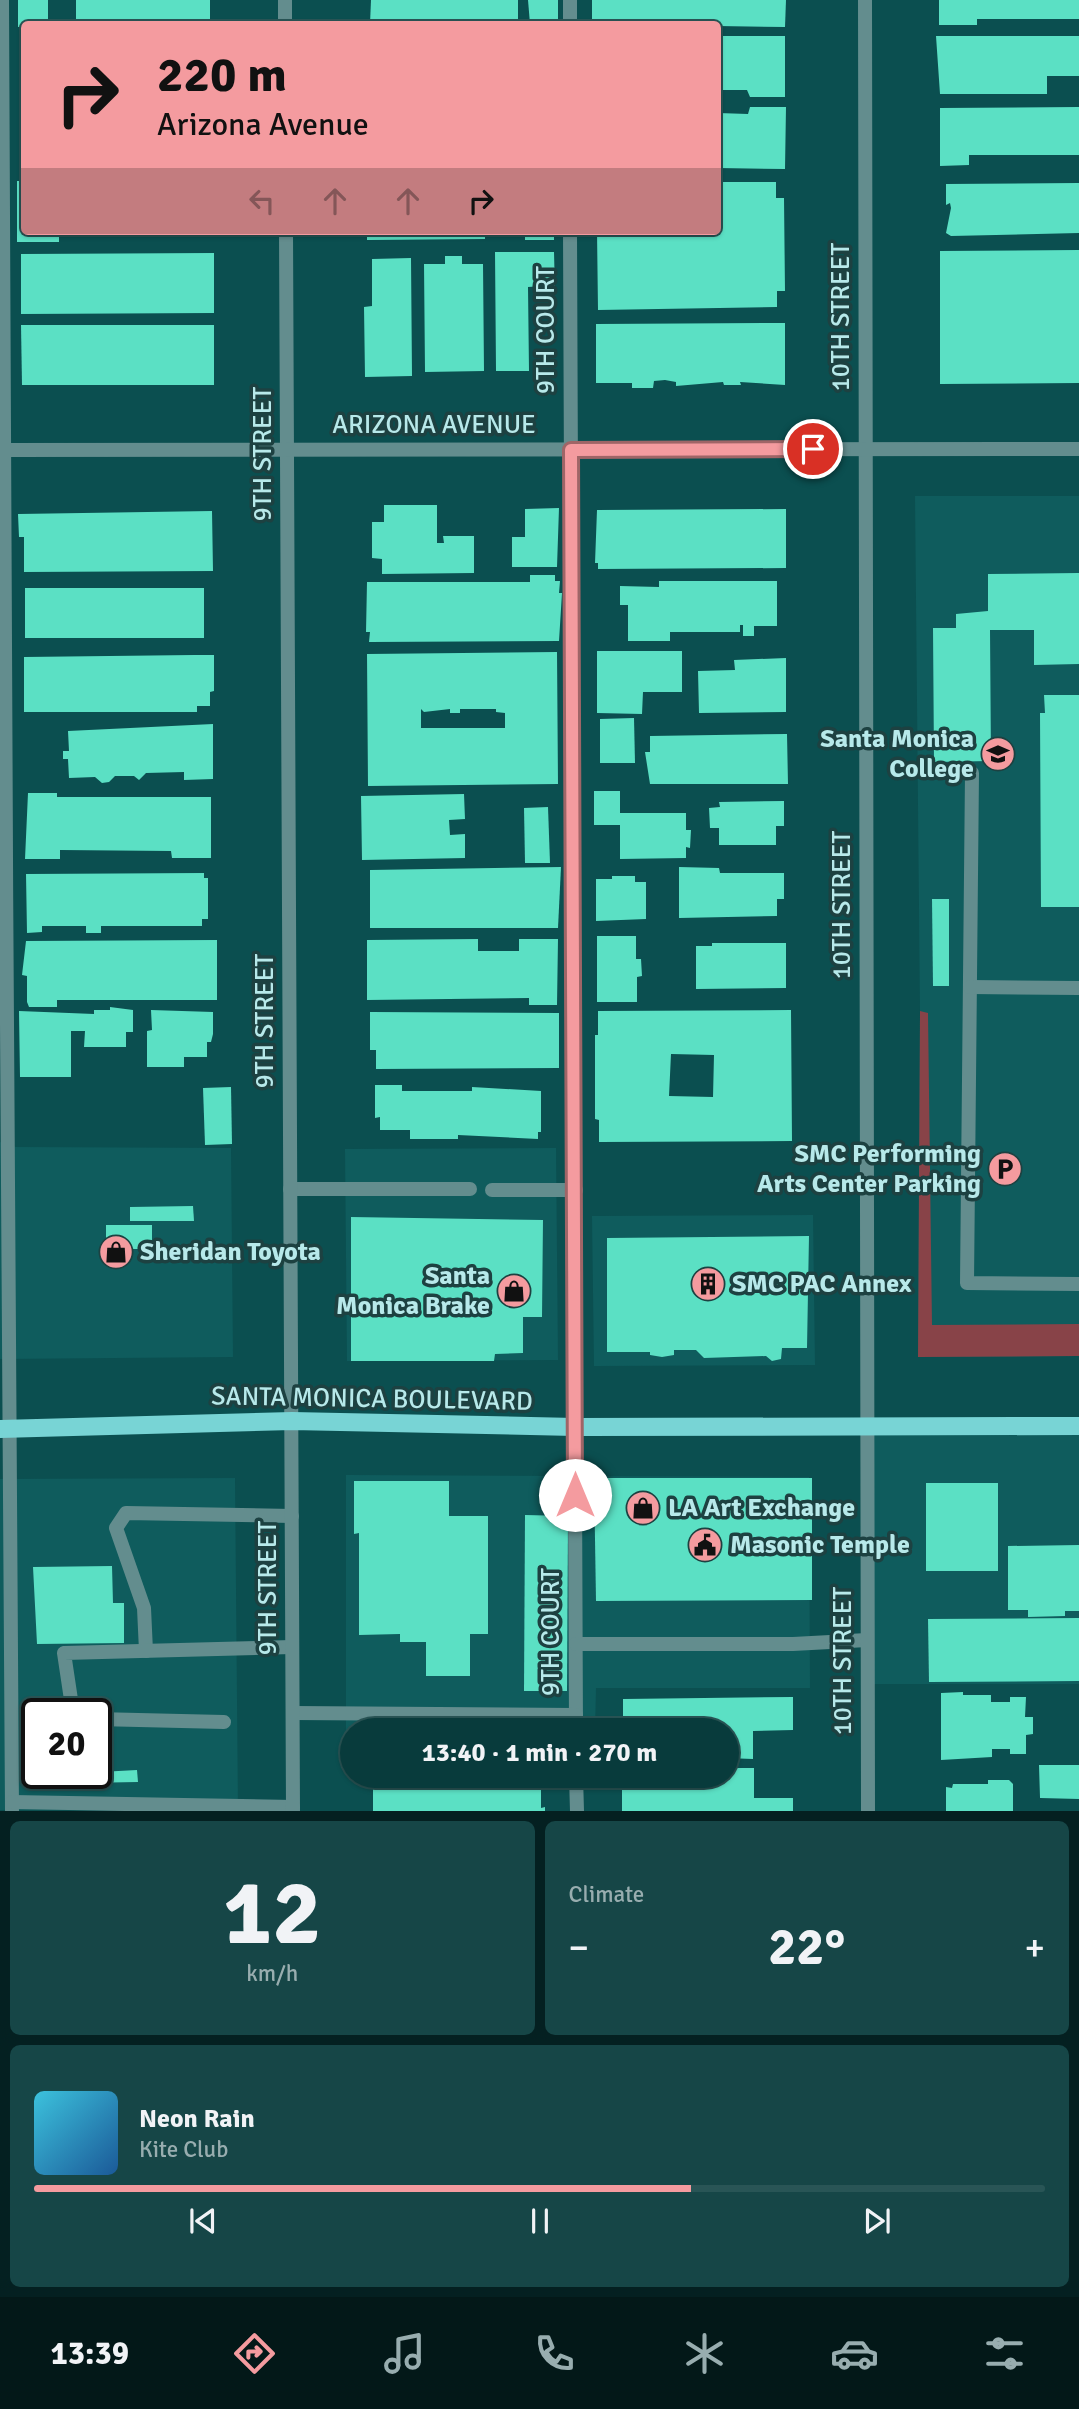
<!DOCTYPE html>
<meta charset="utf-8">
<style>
:root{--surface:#083b3c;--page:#164647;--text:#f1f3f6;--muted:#98adaf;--line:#295556;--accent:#f49b9f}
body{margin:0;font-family:Signika,sans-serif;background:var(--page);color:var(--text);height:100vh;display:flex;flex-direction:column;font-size:26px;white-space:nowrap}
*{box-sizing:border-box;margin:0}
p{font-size:23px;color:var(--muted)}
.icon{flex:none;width:38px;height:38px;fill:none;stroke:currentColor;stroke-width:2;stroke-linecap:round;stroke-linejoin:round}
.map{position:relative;height:1811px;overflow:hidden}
.details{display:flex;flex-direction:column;gap:10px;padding:10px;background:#042021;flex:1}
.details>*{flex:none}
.banner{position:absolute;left:21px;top:21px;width:700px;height:214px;border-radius:7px;box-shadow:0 2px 5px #0004,0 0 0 2px var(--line);background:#f49b9f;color:#111;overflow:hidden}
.speed{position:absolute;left:21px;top:1698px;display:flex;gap:14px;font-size:35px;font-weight:700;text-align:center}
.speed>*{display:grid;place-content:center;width:91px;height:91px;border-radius:50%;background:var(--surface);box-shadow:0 2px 5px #0004,0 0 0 2px var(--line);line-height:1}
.speed .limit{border:4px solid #111;border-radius:10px;background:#fff;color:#111}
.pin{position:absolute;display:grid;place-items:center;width:60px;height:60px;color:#fff;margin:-30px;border:4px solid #fff;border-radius:50%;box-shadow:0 2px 7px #0007}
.me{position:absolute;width:77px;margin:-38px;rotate:0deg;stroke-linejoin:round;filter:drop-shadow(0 0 5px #0008)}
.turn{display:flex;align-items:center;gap:24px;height:147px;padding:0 21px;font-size:32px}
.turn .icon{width:91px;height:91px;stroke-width:2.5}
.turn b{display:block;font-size:49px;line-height:60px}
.lanes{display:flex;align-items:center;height:66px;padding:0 21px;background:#0003;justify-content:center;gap:35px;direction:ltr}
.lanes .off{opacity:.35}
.big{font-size:52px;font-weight:700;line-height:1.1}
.details .card{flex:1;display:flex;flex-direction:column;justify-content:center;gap:10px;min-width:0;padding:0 24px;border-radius:10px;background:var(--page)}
.details .dial{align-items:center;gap:0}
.dial b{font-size:91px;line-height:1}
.song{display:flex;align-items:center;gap:21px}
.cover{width:84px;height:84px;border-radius:10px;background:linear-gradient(135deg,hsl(190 70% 55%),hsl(210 70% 35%))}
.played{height:7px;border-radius:4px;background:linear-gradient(90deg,var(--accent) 65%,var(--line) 65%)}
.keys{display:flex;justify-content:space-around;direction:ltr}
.heat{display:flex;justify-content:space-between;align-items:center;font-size:38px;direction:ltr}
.details .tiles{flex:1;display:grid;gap:10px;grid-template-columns:1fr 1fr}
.card:last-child{grid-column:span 2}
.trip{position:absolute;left:340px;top:1718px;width:399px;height:70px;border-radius:35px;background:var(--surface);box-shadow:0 2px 5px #0004,0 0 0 2px var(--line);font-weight:700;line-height:70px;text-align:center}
.menu{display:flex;height:112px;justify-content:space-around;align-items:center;background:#031818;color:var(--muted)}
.menu .icon{width:49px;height:49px}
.menu .on{color:var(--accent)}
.menu b{font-size:32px;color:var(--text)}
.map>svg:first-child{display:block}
</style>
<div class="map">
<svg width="1079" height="1811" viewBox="0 0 1079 1811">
<rect width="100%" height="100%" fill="#0b4f50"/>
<g fill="#0f5c5d" fill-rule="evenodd">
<path d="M915 496H1079V1356L918 1357 920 1011Z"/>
<path d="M0 1142 16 1147 231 1148 233 1357 0 1359Z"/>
<path d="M556 1148 558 1360 347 1361 345 1149Z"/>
<path d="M813 1215 815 1365 594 1366 592 1216Z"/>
<path d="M1079 1426V1684H868L867 1427Z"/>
<path d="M346 1475 809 1477 810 1688H596L595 1731H352V1756H346Z"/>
<path d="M235 1478 238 1810H0V1479ZM37 1713H96V1773H37Z"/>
</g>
<path fill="#884348" d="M920 1011 928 1013 932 1325 1079 1324V1356L918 1357Z"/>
<g fill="#5be0c4" fill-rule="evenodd">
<path d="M18 0H48V24L18 27Z"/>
<path d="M76 0H210V23L76 24Z"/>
<path d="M371 0H518V24H370Z"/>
<path d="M528 0H558V24H530Z"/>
<path d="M592 0H786L785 27 592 24Z"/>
<path d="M939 0H1079V19H977V25H939Z"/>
<path d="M718 36H785V97H750L747 90H718Z"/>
<path d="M936 36H1079V76H1047V94H940Z"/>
<rect x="19" y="51" width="5" height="53"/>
<path d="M750 107H786L785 169 718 168V113L748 114Z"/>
<path d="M1079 107V155H969V165L940 166V108Z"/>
<path d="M17 181H24V231H59V242H17Z"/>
<path d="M718 182H776V198H784L785 291H777V307L598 310 597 231H718Z"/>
<path d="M1079 183V233L951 236 946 233 951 208 950 203 946 205V184Z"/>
<path d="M367 231H485V239L367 240Z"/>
<rect x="525" y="231" width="29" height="9"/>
<path d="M1079 250V383L940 384V251Z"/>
<path d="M495 252H554L555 292H544V286L528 287 529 371H496Z"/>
<path d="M214 253V313L21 314V254Z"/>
<path d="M445 256H462V264H483L484 371 425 372 424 264H445Z"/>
<path d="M411 258 412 376 365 377 364 307 372 306V259Z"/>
<path d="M785 323V385L740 382 741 385H724L723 382 676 386V382L665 380 654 381 653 388H632V383H596V324Z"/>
<path d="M21 325H214V385H22Z"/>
<path d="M384 505H437V543H444L443 536H474V573L382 574V559L372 558V522H384Z"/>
<path d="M559 508 557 567H512V537H525V509Z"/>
<path d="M786 509V568L598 569V563H595L597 510Z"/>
<path d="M212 511 213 571 24 572V537H19L18 514Z"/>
<path d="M1079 573V664L1034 665V630H990L991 761 934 762 933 628H956V614L988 611V574Z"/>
<path d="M530 575H555V581H560L559 593H562L559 641 369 642 370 632H366L367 582H530Z"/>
<path d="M659 581H777V626H754V636H743V625H740V632H670V641H628V605H620V586L659 587Z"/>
<rect x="25" y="588" width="179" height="50"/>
<path d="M597 651H682V692H643L642 714 597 713Z"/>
<path d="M557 652 558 784 368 786 367 654ZM421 709 424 712 450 709V713H460V709H496V712L505 713V728H421Z"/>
<path d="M194 655H214V691L210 692V706H197V712H24V657Z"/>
<path d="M786 658V712L699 713 698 671 735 670 734 660Z"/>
<path d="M1044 695H1079V907H1041L1040 713H1045Z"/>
<path d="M634 718 635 763H600V719Z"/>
<path d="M213 724V779L184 780V772L146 773 139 780 134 776H115L109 782 102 783 95 777 69 778 68 759H63V751H69L68 731Z"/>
<path d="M787 734 788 784H650L645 752H650V736Z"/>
<path d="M594 791H620V813H686V830H691L690 848 686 847V858L620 859V825H594Z"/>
<path d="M28 793H57V797H211V858H172L171 851 60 850V859H25Z"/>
<path d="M464 794 465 819 449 820 450 835 465 834V858L362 860 361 796Z"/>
<path d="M784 801V826H776V845H719V828H710L709 808 720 807 719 802Z"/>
<path d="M548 807 550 863H525L524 808Z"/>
<path d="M561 867 558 928H370V870Z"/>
<path d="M679 867 719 868 720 873H784V899H777V916L679 918Z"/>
<path d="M204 873V878H208V919H202V926H101V933H86V926H42V932L27 933 26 874Z"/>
<path d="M612 876H635V882H646V919L596 921V879H612Z"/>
<path d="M932 899H949V986H933Z"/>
<path d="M597 936H636V959H641L642 976 637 977V1002H597Z"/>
<path d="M478 939V951H519V939H558L557 1005H529V998L367 1000V940Z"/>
<path d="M217 940V1000H57V1007H29L27 1002V976L22 975 26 941Z"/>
<path d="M712 943H786V988L696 989V946H712Z"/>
<path d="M110 1007 133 1010V1032H126V1047H84L85 1031H71V1077H20L19 1011 94 1014V1010H110Z"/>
<path d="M151 1010 213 1012V1034L211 1042H207V1057H184V1067H147V1031L152 1030Z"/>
<path d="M791 1010 792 1141 599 1142V1120L595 1119V1035H598V1011ZM671 1054 714 1055 713 1097 669 1096Z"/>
<path d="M370 1012 559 1013V1068L376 1069V1050H370Z"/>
<path d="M375 1085H402V1091H472V1087L541 1091V1132H538V1139L458 1135V1139H410V1130H380V1117L375 1118Z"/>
<path d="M231 1087 232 1144 205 1145 203 1088Z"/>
<path d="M193 1206 194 1221H130V1207Z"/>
<path d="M351 1217 543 1220 542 1317H523V1353L495 1354 494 1361H351Z"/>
<rect x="106" y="1225" width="46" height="24"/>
<path d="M809 1236 807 1348H782L781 1359 772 1361 766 1356 704 1358 696 1350H674V1355L662 1357 650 1355V1352H607V1238Z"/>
<path d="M594 1478H812V1600L596 1601Z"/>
<path d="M354 1481H449V1516H488V1634H470V1676H426V1642H400V1634L359 1635V1533L354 1534Z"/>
<rect x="926" y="1483" width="72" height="88"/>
<path d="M525 1515 568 1516 567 1691H524Z"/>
<path d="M1079 1545V1611H1065V1616L1028 1617V1610H1008V1546Z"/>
<path d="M112 1566 113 1603H124V1643L37 1644 33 1567Z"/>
<path d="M1079 1618V1681L929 1682 928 1619Z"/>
<path d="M963 1692V1695H991V1702H1010V1697H1026L1025 1717H1033V1734L1026 1735V1754H1010V1749H992V1757L941 1760V1693Z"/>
<path d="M793 1697V1730L753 1731V1759L726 1758V1731H623V1699Z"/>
<rect x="30" y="1738" width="7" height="29"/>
<path d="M1039 1765H1079V1799L1040 1798Z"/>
<path d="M726 1768H754V1798H793V1811H622V1776H675V1788H700V1776H726Z"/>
<path d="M137 1770 138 1782 82 1783 81 1773Z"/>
<path d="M373 1776H541V1808L545 1807V1811H373Z"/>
<path d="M988 1780H1009L1013 1784V1811H946V1787L952 1788 953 1784H988Z"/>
</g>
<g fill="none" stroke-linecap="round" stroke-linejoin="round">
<g stroke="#638d8e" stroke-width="14">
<path d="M2 0C2 604 10 1207 12 1811"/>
<path d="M570 0V24"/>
<path d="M570 231 576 1731"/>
<path d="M972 773 967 1283 1079 1284"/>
<path d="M970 987 1079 988"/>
<path d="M290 1189H470"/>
<path d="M492 1190H576"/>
<path d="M576 1644H793L867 1640"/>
<path d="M146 1651 144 1608 116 1528 126 1513 292 1516"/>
<path d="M73 1713 64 1653 292 1647"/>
<path d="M293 1713 576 1715"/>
<path d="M96 1719 224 1722"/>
<path d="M576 1776 577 1811"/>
<path d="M12 1802 293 1807"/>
</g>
<g stroke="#638d8e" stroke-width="14">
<path d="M285 0V24"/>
<path d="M865 0 868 1811"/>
<path d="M286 231 293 1811"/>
<path d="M0 450 1079 449"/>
</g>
<path stroke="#78d4d5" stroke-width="18" d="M0 1429 292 1421 575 1427 1079 1426"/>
</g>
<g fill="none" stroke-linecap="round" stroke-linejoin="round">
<g stroke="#9f6567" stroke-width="18">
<path id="route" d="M575 1495 571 450 813 449"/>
</g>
<use href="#route" stroke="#f49b9f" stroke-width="12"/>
</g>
<defs>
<g id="university-disc" transform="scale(1.75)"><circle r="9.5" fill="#f49b9f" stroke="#1d4141"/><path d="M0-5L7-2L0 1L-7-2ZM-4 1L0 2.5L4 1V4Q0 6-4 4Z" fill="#111"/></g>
<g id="parking-disc" transform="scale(1.75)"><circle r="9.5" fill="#f49b9f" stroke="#1d4141"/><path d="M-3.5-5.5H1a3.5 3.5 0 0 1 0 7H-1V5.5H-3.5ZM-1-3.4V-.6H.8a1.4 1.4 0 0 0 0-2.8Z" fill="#111"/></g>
<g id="shop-disc" transform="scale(1.75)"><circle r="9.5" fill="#f49b9f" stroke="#1d4141"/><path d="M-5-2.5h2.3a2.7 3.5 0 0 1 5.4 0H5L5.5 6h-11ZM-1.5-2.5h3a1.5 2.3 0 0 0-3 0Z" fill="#111"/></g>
<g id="building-disc" transform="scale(1.75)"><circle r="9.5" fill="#f49b9f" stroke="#1d4141"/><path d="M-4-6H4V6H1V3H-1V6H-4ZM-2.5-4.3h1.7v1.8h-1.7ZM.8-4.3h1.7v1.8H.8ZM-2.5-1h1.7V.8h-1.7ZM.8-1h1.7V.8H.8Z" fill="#111"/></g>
<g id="civic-disc" transform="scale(1.75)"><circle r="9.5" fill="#f49b9f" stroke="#1d4141"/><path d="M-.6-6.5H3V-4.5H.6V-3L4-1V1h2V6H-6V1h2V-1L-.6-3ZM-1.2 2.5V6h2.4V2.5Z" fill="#111"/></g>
</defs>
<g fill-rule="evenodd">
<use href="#university-disc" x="998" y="754"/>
<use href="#parking-disc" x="1005" y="1169"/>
<use href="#shop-disc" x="116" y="1252"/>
<use href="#building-disc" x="708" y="1284"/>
<use href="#shop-disc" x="514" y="1291"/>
<use href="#shop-disc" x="643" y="1508"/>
<use href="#civic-disc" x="705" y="1545"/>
</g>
<g text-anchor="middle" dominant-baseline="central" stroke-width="7" stroke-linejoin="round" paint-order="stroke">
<g font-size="26" fill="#b7e9ea" stroke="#1d4141">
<text transform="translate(841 317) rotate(-90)">10TH STREET</text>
<text transform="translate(546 330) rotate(-90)">9TH COURT</text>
<text x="434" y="425">ARIZONA AVENUE</text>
<text transform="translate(263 454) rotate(-90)">9TH STREET</text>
<text transform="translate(842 905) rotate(-90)">10TH STREET</text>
<text transform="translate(265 1021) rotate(-90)">9TH STREET</text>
<text transform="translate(372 1399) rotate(1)">SANTA MONICA BOULEVARD</text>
<text transform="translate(268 1588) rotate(-90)">9TH STREET</text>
<text transform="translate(551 1632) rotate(-90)">9TH COURT</text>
<text transform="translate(843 1661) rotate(-90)">10TH STREET</text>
</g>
<g font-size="26" font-weight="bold" fill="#b7e9ea" stroke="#1d4141" text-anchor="start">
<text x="974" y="739" text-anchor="end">Santa Monica<tspan x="974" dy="30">College</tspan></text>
<text x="981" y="1154" text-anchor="end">SMC Performing<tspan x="981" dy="30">Arts Center Parking</tspan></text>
<text x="140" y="1252">Sheridan Toyota</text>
<text x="490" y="1276" text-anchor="end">Santa<tspan x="490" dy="30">Monica Brake</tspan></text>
<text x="732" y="1284">SMC PAC Annex</text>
<text x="668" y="1508">LA Art Exchange</text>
<text x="730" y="1545">Masonic Temple</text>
</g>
</g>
</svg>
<div class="speed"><div class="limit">20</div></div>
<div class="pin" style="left:813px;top:449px;background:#d93025"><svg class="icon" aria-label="arrive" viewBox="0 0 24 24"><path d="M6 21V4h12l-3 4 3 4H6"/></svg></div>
<svg class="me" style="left:575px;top:1495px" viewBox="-20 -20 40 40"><circle r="19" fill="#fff"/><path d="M0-13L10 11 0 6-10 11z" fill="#f49b9f"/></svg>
<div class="trip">13:40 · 1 min · 270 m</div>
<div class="banner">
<div class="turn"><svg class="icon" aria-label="right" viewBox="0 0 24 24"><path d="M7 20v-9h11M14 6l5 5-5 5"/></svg><div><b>220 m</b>Arizona Avenue</div></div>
<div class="lanes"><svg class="icon off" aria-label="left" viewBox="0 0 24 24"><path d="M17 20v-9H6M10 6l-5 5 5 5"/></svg><svg class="icon off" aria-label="ahead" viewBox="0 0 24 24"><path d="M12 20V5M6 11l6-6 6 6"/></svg><svg class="icon off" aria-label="ahead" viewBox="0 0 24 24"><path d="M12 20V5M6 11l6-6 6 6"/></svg><svg class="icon" aria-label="right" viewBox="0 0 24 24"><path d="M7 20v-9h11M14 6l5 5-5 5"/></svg></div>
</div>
</div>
<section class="details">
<div class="tiles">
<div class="card dial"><b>12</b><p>km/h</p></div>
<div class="card"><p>Climate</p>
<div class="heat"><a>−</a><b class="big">22°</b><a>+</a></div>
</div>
<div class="card">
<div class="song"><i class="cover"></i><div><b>Neon Rain</b><p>Kite Club</p></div></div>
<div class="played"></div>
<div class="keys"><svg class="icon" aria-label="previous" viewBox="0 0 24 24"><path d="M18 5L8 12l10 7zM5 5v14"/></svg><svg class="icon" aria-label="pause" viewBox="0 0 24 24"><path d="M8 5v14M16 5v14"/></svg><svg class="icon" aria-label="next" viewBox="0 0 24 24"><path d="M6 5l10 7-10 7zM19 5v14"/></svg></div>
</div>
</div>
</section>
<nav class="menu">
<b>13:39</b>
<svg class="icon on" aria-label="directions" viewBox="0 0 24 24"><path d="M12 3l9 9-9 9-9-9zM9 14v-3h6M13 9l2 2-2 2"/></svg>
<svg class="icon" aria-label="music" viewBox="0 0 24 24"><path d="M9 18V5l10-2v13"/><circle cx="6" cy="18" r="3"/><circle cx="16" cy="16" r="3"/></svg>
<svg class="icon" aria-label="phone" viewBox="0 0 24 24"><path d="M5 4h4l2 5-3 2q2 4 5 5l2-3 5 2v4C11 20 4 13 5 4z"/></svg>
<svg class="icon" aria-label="climate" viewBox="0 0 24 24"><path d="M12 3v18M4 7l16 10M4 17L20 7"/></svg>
<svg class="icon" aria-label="car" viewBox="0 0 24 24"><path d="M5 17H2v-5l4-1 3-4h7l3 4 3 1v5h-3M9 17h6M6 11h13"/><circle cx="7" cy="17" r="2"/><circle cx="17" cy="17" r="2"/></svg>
<svg class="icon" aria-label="filters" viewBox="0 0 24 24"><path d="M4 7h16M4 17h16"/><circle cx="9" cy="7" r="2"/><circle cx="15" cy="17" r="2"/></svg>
</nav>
